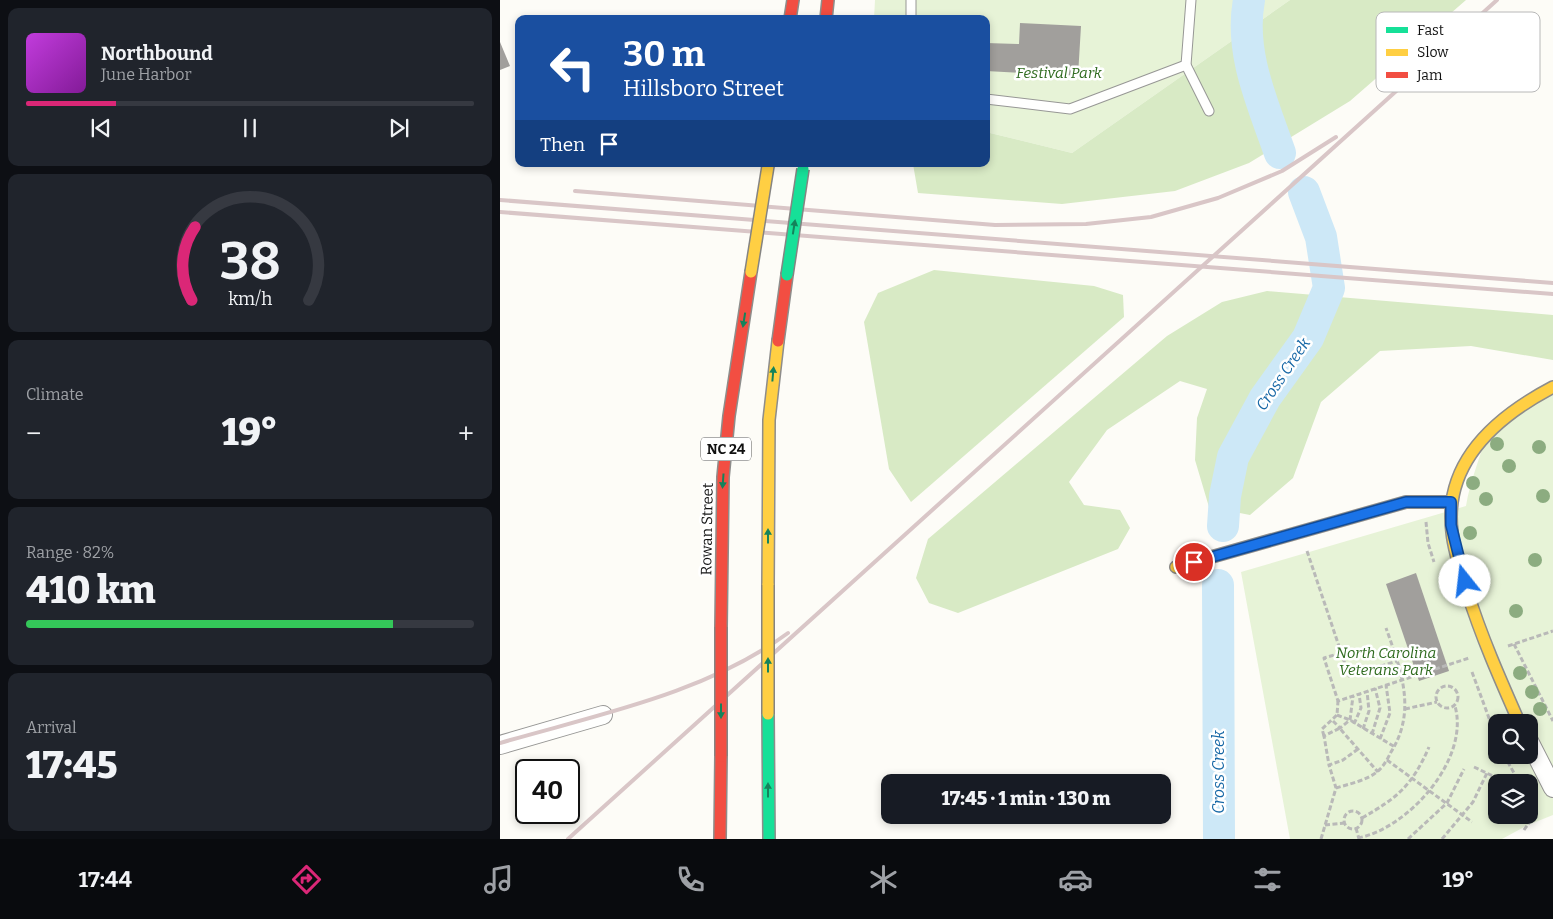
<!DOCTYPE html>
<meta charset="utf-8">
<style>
:root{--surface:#171b24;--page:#20242c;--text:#f1f3f6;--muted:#9ea1a6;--line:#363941;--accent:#db2777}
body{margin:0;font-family:Bitter,serif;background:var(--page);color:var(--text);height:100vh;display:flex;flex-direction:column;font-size:19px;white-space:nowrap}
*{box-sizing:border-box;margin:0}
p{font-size:16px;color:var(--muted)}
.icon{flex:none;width:28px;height:28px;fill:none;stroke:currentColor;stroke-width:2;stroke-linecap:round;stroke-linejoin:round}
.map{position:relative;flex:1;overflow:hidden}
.panel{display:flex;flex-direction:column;gap:8px;padding:8px;background:#0d0f14;width:500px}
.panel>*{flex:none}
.hud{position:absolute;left:15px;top:15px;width:475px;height:152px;border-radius:10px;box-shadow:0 2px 8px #0003;background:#1a4fa0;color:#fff;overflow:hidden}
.fabs{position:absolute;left:988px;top:714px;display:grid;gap:10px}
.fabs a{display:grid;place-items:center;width:50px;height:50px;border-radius:10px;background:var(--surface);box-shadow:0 2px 8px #0003;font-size:25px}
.speed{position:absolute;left:15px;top:759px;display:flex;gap:10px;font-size:25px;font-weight:700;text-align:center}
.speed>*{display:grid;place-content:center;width:65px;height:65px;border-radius:50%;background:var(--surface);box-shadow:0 2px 8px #0003;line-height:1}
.speed .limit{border:2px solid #111;border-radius:8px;background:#fff;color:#111}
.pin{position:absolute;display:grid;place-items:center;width:42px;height:42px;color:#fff;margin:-21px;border:2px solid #fff;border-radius:50%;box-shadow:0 1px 5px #0007}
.me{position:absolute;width:55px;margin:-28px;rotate:344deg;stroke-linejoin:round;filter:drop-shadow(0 0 4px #0008)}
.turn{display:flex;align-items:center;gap:18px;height:105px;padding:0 25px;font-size:22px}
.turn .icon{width:65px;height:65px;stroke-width:2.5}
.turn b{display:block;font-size:35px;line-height:42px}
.then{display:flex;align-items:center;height:48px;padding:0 25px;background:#0003;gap:10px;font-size:19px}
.big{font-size:38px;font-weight:800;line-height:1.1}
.panel .card{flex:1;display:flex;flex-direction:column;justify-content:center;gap:8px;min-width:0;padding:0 18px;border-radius:10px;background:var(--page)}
.panel .dial{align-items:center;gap:0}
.dial svg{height:130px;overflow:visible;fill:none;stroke:var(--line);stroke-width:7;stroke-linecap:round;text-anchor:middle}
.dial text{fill:var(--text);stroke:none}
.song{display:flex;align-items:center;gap:15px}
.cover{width:60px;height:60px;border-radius:8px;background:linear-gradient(135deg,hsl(290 70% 55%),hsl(290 70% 35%))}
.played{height:5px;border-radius:2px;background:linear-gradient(90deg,var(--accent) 20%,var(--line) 20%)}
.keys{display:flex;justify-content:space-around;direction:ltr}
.heat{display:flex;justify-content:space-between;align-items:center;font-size:28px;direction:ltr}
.charge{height:8px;border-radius:4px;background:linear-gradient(90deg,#34c759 82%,var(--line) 0)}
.trip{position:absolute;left:381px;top:774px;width:290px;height:50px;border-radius:10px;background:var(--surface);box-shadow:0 2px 8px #0003;font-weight:800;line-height:50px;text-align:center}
.tab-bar{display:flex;height:80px;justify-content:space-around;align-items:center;background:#090b0e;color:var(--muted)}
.tab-bar .icon{width:35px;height:35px}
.tab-bar .on{color:var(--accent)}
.tab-bar b{font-size:22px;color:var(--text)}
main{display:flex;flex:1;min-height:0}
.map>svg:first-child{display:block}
</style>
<main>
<section class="panel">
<div class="card">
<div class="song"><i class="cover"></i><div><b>Northbound</b><p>June Harbor</p></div></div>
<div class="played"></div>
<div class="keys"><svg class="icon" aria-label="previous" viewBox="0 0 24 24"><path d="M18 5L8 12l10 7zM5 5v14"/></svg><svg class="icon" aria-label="pause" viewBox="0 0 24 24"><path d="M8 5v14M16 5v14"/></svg><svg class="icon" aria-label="next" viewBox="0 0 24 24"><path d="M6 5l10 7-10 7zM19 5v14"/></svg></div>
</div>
<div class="card dial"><svg viewBox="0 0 100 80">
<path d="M14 69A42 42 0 1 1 86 69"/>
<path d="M14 69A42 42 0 0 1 16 24" stroke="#db2777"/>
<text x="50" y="56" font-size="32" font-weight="700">38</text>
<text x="50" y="72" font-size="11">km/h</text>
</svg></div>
<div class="card"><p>Climate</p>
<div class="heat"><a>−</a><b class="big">19°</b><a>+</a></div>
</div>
<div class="card"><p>Range · 82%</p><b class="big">410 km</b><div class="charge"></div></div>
<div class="card"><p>Arrival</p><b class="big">17:45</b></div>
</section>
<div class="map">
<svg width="1053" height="839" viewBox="0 0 1053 839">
<rect width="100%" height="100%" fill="#fdfcf7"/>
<g fill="#e7f3d7" fill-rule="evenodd">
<path d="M375 0H790L572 153 486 132V19H374Z"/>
<path d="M1053 391V815L1028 825 1002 839H790L741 572 966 506C970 480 981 457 987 431ZM996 722H1029V755H996ZM996 782H1029V815H996Z"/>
</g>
<g fill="#d8eac5">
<path d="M790 0H966L850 101 749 163 675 191 562 204 418 193 413 164H486V132L572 153Z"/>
<path d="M434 270 594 286 623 295 624 317 411 502 389 469 364 322 378 293Z"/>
<path d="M767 291 1053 315V360L971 346 880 351 821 402 793 478 750 515 709 507 695 460 697 418 707 389 680 381 607 430 569 482 584 505 620 510 630 528 618 549 458 613 429 603 416 578 428 539 667 336 722 302Z"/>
</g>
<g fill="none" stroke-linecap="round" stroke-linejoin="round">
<g stroke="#cde8f7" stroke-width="32">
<path d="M749 0C739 53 763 104 780 153"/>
<path d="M723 526 725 496 733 457 765 398 808 338 829 288 821 237 804 192"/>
<path d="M718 585 719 839"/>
</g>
</g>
<g fill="#a19f9c">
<path d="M520 23 581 26 578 76 486 71V43L519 44Z"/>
<path d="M0 42 10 66 0 70Z"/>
<path d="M916 573 949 671 919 681 886 584Z"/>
</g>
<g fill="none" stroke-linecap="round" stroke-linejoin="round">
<g stroke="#979795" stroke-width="11">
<g id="lane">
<path d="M691 0 686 65 709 111"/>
<path d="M411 19V0"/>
<path d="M486 99 570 109 686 65"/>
</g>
</g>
<g stroke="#979795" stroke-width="20">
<g id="street">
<path d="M1029 741 1053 788"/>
<path d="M0 745 103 715"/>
</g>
</g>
<g stroke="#8e8d8b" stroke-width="14">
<path id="fast" d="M268 714 269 839"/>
</g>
<g stroke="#8e8d8b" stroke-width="14">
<g id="slow">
<path d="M676 567 906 502H951"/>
<path d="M268 585 269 420 278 341"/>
<path d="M1019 722C1000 679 981 636 967 591 961 572 954 552 952 532 943 462 996 417 1053 387"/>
</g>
</g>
<g stroke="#8e8d8b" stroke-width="14">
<g id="jam">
<path d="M290 19 293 0"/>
<path d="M326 19 328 0"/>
<path d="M278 341 287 275"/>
<path d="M221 627 223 477 229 416 251 272"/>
<path d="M220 839 221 756"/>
</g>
</g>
<g stroke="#b9b9b8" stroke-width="3" stroke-dasharray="5 2.5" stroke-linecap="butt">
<path d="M926 522 928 543 934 562"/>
<path d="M807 551 849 676 897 661"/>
<path d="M1014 644 1053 721"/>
<path d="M1008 646 1053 631"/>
<path d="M841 653 824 658 838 701 969 658"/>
<path d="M972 672 996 737"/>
<circle cx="947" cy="697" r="11"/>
<path d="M905 709 937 702"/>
<path d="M837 715 850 720 895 747"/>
<path d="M833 721 840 728 850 720 853 696"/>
<path d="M854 724 861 708 859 694"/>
<path d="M863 729 869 711 867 691"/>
<path d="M872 734 880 708 875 688"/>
<path d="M824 736 822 729 837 715 838 701"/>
<path d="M880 739 890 713 886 685"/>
<path d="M858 749 843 760 829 765 824 736 840 728 842 731 878 772"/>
<path d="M1004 755 1019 782"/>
<path d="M887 760 972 822"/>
<path d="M974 767 1003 781"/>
<path d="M836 788C849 784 868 780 878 771 884 766 888 758 891 752 917 711 901 670 886 628"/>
<circle cx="853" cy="820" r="9"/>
<path d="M862 818C897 798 912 786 929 747"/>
<path d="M825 825 845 823"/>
<path d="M856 828 859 839"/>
<path d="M1024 830 1036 813 1029 800"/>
<path d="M858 838C909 828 970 759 955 706"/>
<path d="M821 839 836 788 829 765"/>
<path d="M908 839 947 803 964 769"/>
<path d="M942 839 973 802 987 773"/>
</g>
<use href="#lane" stroke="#fffffe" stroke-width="9"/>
<use href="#street" stroke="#fffffe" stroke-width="18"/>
<use href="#fast" stroke="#16e098" stroke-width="11"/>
<use href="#slow" stroke="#ffcf43" stroke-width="11"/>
<use href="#jam" stroke="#f24e42" stroke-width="11"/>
<g stroke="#d9c6c7" stroke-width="4">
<path d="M75 191 495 225 586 224 651 217 718 198 782 171 836 137"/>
<path d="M0 200 1053 283"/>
<path d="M0 212 1053 294"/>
<path d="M0 743C96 715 205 694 288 633"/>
<path d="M68 839 997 0"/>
</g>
<g stroke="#858482" stroke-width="14" stroke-linecap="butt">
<path id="fast-bridge" d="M287 275 303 169"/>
</g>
<g stroke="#858482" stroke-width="14" stroke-linecap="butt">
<g id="slow-bridge">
<path d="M251 272 268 166"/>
<path d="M268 585V714"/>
</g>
</g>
<g stroke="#858482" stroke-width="14" stroke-linecap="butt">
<path id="jam-bridge" d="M221 627V756"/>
</g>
<use href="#fast-bridge" stroke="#16e098" stroke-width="11"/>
<use href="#slow-bridge" stroke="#ffcf43" stroke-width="11"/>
<use href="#jam-bridge" stroke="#f24e42" stroke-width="11"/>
</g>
<g fill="#8cac80">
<circle cx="997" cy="444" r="7"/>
<circle cx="1039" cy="447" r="7"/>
<circle cx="1009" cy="466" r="7"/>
<circle cx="973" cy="483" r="7"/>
<circle cx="1043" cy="496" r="7"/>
<circle cx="986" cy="499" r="7"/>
<circle cx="970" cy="533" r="7"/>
<circle cx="1035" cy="560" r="7"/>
<circle cx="1016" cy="611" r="7"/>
<circle cx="1020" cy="673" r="7"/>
<circle cx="1032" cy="692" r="7"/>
<circle cx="1040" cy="709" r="7"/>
</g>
<defs><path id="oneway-solid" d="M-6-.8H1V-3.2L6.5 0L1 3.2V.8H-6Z" transform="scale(1.25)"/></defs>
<g fill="#14835b">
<use href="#oneway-solid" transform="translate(294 227) rotate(-81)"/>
<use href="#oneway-solid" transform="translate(244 320) rotate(99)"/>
<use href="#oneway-solid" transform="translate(273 374) rotate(-85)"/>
<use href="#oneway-solid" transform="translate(223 481) rotate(94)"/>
<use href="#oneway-solid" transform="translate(268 536) rotate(-90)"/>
<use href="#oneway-solid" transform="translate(268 665) rotate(-90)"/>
<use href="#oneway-solid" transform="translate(221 711) rotate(90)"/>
<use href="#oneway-solid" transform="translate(268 790) rotate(-90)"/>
</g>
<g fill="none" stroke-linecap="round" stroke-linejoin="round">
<g stroke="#114b97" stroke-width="12">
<path id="route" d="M694 562 906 502H951V525L965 581"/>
</g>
<use href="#route" stroke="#1a73e8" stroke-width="9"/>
</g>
<g text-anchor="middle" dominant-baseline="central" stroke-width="5" stroke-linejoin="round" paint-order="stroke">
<rect fill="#fff" stroke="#585858" stroke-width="1" x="201" y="437.5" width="50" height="23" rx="4"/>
<g font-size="14" font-weight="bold" fill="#111">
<text x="226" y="449">NC 24</text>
</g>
<g font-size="15" font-style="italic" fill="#2f6b1f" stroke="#fff">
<text x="559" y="73">Festival Park</text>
<text x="886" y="653">North Carolina<tspan x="886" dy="17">Veterans Park</tspan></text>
</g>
<g font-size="15" fill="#111" stroke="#fff">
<text transform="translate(207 529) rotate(-89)">Rowan Street</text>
</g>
<g font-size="16" font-style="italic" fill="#1768a6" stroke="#fff">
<text transform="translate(783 374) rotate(-56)">Cross Creek</text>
<text transform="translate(718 772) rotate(-90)">Cross Creek</text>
</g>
</g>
<rect x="876" y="12" width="164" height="80" rx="8" fill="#fff" stroke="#b8b8b8" stroke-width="1"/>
<rect x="886" y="27" width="22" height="6" fill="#16e098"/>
<rect x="886" y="49" width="22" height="7" fill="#ffcf43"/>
<rect x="886" y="72" width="22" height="6" fill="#f24e42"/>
<g font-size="14" fill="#111">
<text x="917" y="35">Fast</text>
<text x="917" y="57">Slow</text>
<text x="917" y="80">Jam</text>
</g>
</svg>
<div class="fabs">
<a><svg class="icon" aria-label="search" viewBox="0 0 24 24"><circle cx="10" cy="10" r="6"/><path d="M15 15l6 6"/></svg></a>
<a><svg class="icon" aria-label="layers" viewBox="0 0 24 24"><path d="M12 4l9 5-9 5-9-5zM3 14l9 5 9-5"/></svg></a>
</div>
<div class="speed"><div class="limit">40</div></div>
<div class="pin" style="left:694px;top:562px;background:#d93025"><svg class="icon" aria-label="arrive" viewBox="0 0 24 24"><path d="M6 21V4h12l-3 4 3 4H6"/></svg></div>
<svg class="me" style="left:965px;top:581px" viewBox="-20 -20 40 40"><circle r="19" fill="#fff"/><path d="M0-13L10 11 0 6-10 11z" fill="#1a73e8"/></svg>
<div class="trip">17:45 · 1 min · 130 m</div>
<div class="hud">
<div class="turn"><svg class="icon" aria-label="left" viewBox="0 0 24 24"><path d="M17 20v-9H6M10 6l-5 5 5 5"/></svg><div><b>30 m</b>Hillsboro Street</div></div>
<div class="then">Then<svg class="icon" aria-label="arrive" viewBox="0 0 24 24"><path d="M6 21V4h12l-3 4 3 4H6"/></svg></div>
</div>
</div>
</main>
<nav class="tab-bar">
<b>17:44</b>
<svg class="icon on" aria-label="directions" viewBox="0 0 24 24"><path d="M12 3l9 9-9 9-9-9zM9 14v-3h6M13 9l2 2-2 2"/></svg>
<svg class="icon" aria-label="music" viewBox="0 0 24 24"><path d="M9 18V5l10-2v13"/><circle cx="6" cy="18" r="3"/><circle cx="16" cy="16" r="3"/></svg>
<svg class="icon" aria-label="phone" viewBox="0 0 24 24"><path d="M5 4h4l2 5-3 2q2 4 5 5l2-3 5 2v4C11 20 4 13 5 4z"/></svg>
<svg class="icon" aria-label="climate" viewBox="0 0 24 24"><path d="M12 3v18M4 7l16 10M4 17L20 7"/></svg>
<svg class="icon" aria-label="car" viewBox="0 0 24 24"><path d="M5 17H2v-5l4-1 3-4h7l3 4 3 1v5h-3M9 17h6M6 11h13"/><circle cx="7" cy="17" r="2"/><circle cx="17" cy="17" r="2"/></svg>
<svg class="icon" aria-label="filters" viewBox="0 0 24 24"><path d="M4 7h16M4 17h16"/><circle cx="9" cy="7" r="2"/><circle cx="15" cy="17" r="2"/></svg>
<b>19°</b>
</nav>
